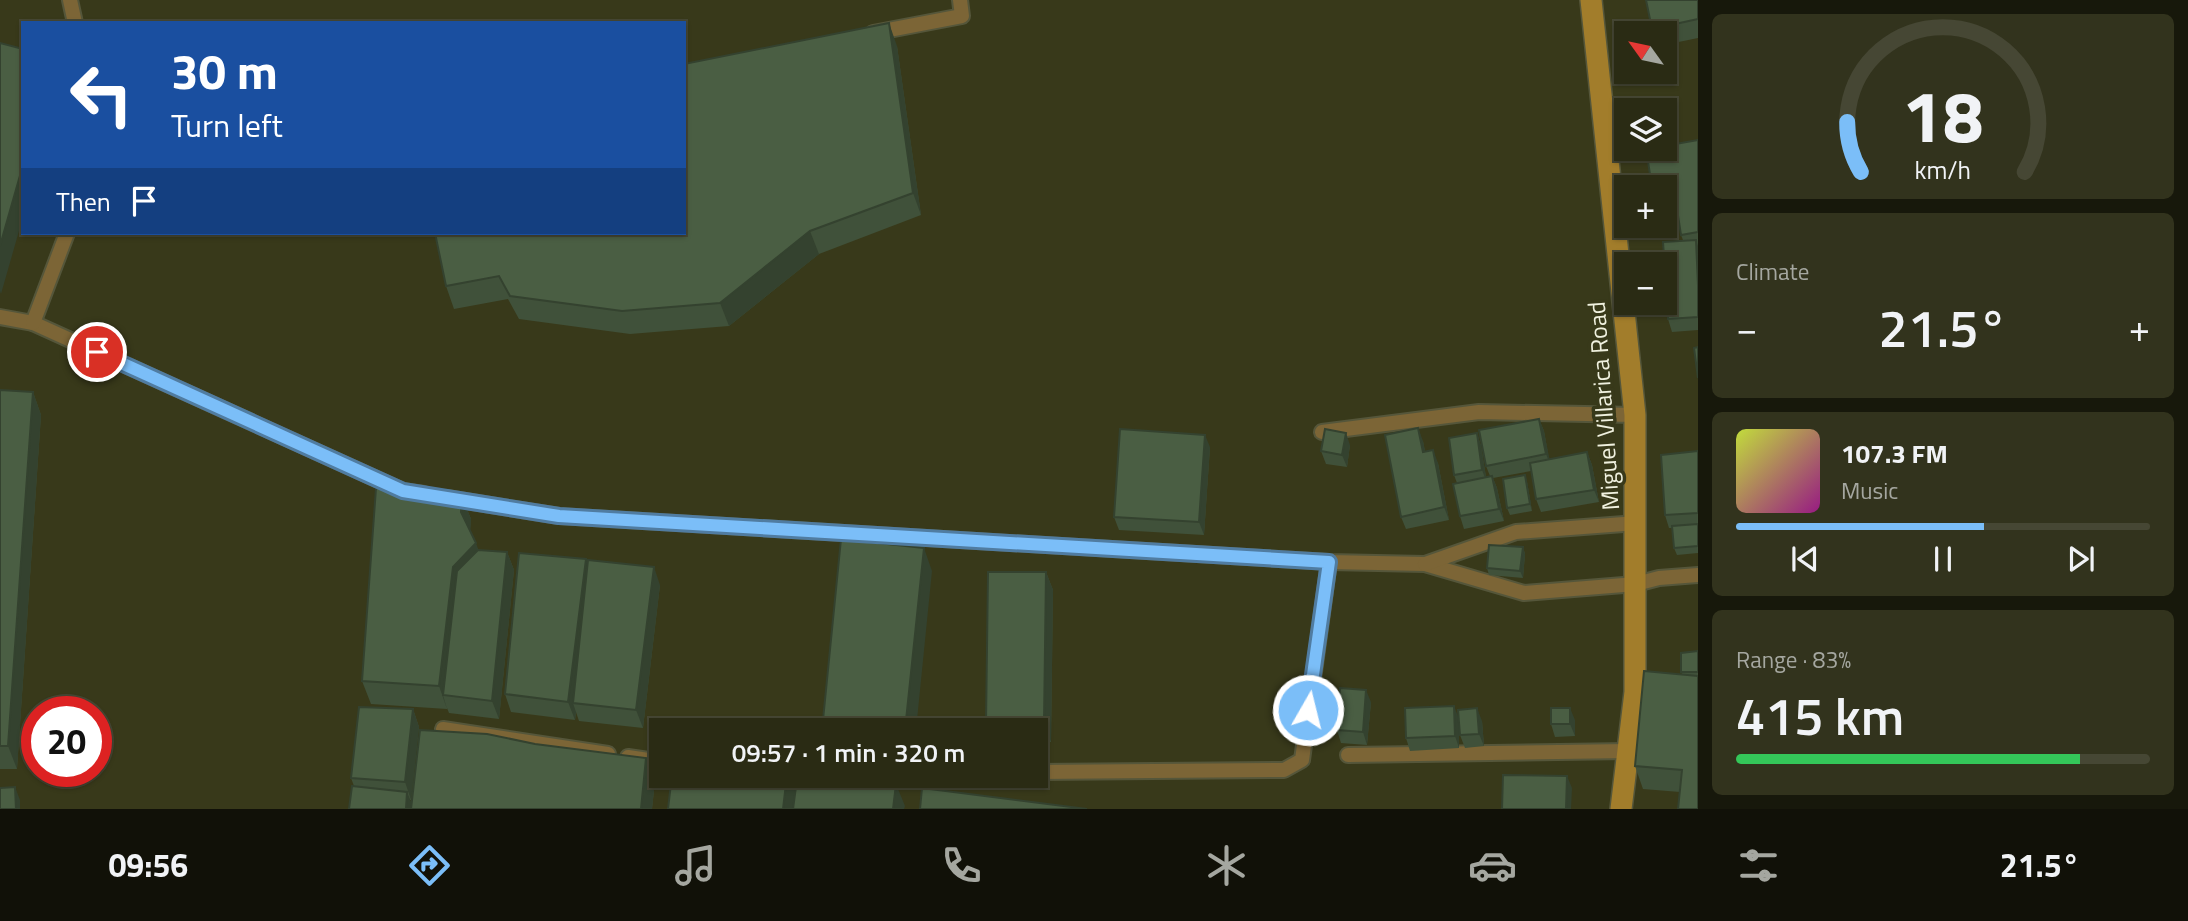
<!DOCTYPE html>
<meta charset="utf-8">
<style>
:root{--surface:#2a2b14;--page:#32331d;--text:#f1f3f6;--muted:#a5a7a0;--line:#464734;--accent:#7bbef8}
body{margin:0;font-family:"Titillium Web",sans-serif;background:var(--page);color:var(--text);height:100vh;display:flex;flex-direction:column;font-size:26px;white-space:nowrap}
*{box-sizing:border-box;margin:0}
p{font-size:23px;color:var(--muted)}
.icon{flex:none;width:38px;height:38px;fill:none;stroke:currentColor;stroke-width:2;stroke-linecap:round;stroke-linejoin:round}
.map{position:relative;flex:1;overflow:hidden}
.side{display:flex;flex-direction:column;gap:14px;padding:14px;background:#17180b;width:490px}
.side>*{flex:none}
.hud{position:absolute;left:21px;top:21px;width:665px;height:214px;border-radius:0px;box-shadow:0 2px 5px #0004,0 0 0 2px var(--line);background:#1a4fa0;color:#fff;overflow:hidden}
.needle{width:46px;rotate:303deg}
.buttons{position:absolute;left:1614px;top:21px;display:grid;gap:14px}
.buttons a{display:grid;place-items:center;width:63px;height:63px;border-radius:0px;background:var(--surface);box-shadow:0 2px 5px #0004,0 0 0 2px var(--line);font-size:35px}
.speed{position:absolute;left:21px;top:696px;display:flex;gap:14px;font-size:35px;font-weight:700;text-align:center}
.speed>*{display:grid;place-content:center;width:91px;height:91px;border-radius:50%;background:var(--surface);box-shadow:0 2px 5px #0004,0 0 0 2px var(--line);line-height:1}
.speed .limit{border:10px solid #d22;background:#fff;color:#111}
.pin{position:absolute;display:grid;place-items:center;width:60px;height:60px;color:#fff;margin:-30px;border:4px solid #fff;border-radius:50%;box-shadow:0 2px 7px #0007}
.me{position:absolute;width:77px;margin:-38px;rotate:8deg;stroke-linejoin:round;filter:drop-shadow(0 0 5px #0008)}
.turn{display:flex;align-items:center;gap:24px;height:147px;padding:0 35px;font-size:32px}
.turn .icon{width:91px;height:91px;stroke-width:2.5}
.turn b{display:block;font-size:49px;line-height:60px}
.then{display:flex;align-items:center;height:66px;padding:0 35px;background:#0003;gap:14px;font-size:26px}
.big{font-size:52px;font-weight:600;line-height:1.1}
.side .widget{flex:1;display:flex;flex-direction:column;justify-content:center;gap:10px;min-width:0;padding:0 24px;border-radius:10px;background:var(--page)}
.side .dial{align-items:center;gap:0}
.dial svg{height:182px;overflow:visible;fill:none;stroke:var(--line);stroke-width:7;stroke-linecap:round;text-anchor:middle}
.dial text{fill:var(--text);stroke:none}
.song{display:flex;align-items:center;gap:21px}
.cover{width:84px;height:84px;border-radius:10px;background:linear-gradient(135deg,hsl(70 70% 55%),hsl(310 70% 35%))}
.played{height:7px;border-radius:4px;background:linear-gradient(90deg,var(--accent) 60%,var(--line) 60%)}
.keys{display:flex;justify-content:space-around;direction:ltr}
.heat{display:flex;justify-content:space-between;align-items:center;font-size:38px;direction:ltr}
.charge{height:10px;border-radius:5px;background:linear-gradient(90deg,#34c759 83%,var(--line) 0)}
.trip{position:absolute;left:649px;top:718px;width:399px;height:70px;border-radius:0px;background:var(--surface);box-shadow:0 2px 5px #0004,0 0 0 2px var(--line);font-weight:600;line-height:70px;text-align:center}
.menu{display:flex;height:112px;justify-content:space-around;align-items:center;background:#111108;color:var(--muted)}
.menu .icon{width:49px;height:49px}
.menu .on{color:var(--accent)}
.menu b{font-size:32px;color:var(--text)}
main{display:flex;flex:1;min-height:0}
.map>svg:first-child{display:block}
</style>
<main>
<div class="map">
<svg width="1698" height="809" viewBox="0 0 1698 809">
<rect width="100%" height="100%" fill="#38391a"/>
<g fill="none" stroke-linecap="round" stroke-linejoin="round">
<g stroke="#55563a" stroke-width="18">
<g id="lane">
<path d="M70 0 75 23"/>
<path d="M873 33 962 16 960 0"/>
<path d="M0 317 33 323 403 491 424 494"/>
<path d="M33 323 67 233"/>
<path d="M1322 432 1479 412 1635 415"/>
<path d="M447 498 559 516 1329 562 1425 564 1524 593 1636 584 1659 578 1698 575"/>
<path d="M1425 564 1516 532 1637 523"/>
<path d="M443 729 608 754"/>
<path d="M1348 755 1628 751"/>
<path d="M628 757 662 762"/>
<path d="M1036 772 1284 770 1302 760 1329 562"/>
</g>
</g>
<g stroke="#55563a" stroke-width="24">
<path id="secondary" d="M1591 0 1635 415V692L1621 809"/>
</g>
<use href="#lane" stroke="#7c6536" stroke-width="14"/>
<use href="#secondary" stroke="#a27d2b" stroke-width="21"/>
</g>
<g fill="#40513a">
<path d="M1698 0V38L1664 45V33H1653L1652 29Z"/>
<path d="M897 46 921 215 819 254 729 326 630 334 519 319 508 299 454 309 446 286Z"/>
<path d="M1698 140V330L1672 332 1668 319 1683 240 1681 235 1676 203 1664 205V187Z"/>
<path d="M0 390 33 392 41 415 17 769H0Z"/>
<path d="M1539 419 1544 431 1549 460 1587 452 1592 465 1599 502 1541 512 1536 499 1531 471 1493 478 1497 488 1504 521 1464 529 1460 516 1457 483 1454 475 1477 433 1481 446 1486 477 1490 476 1486 466Z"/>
<path d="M1423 441 1425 452 1438 463 1449 520 1406 529 1401 517Z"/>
<path d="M1350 445 1347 467 1326 464 1321 451Z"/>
<path d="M1210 447 1204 535 1119 530 1114 517Z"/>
<path d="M1698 451V553L1677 555 1674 548 1672 528H1669L1665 515Z"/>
<path d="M1525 475 1527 482 1532 511 1510 515 1507 508Z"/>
<path d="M462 497 471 519 470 530 478 550 507 552 514 570 499 719 449 713 447 708V709L371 704 362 681Z"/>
<path d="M1523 547 1525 554 1523 578 1489 575 1487 568Z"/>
<path d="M586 559 588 565 660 585 643 728 579 721 576 712 575 720 511 712 505 694Z"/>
<path d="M1046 572 1053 590 1051 742H1036V730H988L986 723Z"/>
<path d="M1698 651V809L1680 792 1643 789 1635 766 1682 674 1681 672Z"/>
<path d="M1371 702 1367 745 1341 743 1337 730Z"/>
<path d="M359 707 413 709 419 727 411 800H410L411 804 420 730 487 734 535 744 646 758 655 781 652 809H349L352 786H354L351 778Z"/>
<path d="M1459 719V748L1410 751 1406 738Z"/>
<path d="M1575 720V736L1555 737 1551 724Z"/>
<path d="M1482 721 1484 746 1465 748 1460 735Z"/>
</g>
<g fill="#34422f">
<path d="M889 23 897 46 921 215 913 193Z"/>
<path d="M23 165V217L1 294 0 291V246Z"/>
<path d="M810 231 819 254 729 326 720 303Z"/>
<path d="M1696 240 1698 246V285Z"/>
<path d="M33 392 41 415 17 769 8 746Z"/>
<path d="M1539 419 1544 431 1551 467 1546 454Z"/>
<path d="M1418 428 1423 441 1428 465 1423 452Z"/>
<path d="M1346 433 1350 445 1347 467 1342 455Z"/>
<path d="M1477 433 1481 446 1487 483 1482 470Z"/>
<path d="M1205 435 1210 447 1204 535 1199 522Z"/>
<path d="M1433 450 1438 463 1449 520 1444 507Z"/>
<path d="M1587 452 1592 465 1599 502 1594 490Z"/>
<path d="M1525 475 1527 482 1532 511 1530 504Z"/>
<path d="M1492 476 1497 488 1504 521 1499 509Z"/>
<path d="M462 497 471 519 470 535 461 512Z"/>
<path d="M476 543 484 566 443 695 447 709 439 686 453 567Z"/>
<path d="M1523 547 1525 554 1523 578 1520 571Z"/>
<path d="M924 548 932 571 916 730H905Z"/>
<path d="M507 552 514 570 499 719 492 701Z"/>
<path d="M586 559 592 577 573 703 576 712 575 720 568 702Z"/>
<path d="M654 567 660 585 643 728 636 710Z"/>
<path d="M1046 572 1053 590 1051 742 1044 723Z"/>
<path d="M1366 690 1371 702 1367 745 1363 732Z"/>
<path d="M1454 706 1459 719V748L1455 736Z"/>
<path d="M1477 708 1482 721 1484 746 1479 734Z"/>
<path d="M1570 708 1575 720V736L1570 724Z"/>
<path d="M413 709 419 727 411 800 405 782Z"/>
<path d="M646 758 655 781 652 809H641Z"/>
<path d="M787 775H790L796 793 794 809H783Z"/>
<path d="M1567 776 1572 788 1571 809H1566Z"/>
<path d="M896 784 905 806 904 809H893Z"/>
<path d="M15 787 20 800V809H16Z"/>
<path d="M407 792 412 804 411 809H406Z"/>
</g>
<g fill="#4a5e43" stroke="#34422f" stroke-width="2">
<path d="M1646 0H1698V19L1652 29Z"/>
<path d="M889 23 913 193 810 231 720 303 622 311 510 296 499 276 446 286 435 233H684V64Z"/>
<path d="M0 43 23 49V165L0 246Z"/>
<path d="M1698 140V232L1681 235 1674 190 1664 192V187H1652L1646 149H1664V146Z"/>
<path d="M1696 240 1698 285V317L1668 319 1663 242Z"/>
<path d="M1698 347V378L1694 348Z"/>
<path d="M0 390 33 392 8 746H0Z"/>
<path d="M1539 419 1546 454 1486 466 1479 430Z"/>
<path d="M1418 428 1423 452 1433 450 1444 507 1401 517 1385 435Z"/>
<path d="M1120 429 1205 435 1199 522 1114 517Z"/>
<path d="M1325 429 1346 433 1342 455 1321 451Z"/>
<path d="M1477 433 1482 470 1454 475 1449 438Z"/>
<path d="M1698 451V513L1665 515 1661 455Z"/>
<path d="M1587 452 1594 490 1536 499 1530 463Z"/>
<path d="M1525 475 1530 504 1507 508 1503 479Z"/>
<path d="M1492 476 1499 509 1460 516 1453 484Z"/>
<path d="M376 488 462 497 461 512 476 543 453 567 439 686 362 681Z"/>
<path d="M1698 524V546L1674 548 1672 526Z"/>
<path d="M841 539 924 548 905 730H822Z"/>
<path d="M1489 545 1523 547 1520 571 1487 568Z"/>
<path d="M478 550 507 552 492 701 443 695 457 571Z"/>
<path d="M519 553 586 559 568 702 505 694Z"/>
<path d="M588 560 654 567 636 710 573 703Z"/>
<path d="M988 572H1046L1044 723H986Z"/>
<path d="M1698 651V672H1681V653Z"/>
<path d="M1644 671 1698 676V809H1678L1682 770 1635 766Z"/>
<path d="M1340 688 1366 690 1363 732 1337 730Z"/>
<path d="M1454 706 1455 736 1406 738 1405 708Z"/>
<path d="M359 707 413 709 405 782 351 778Z"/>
<path d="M1477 708 1479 734 1460 735 1458 710Z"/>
<rect x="1551" y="708" width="19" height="16"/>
<path d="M420 730 487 734 535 744 646 758 641 809H411Z"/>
<path d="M672 775H787L783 809H668Z"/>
<path d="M1503 775 1567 776 1566 809H1502Z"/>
<path d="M797 779 896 784 893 809H793Z"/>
<path d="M352 786 407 792 406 809H349Z"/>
<path d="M15 787 16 809H0V788Z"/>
<path d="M922 788 1087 809H920Z"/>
</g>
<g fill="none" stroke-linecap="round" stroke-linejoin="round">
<g stroke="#507ca1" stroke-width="18">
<path id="route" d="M97 352 403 491 559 516 1329 562 1308 710"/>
</g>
<use href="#route" stroke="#7bbef8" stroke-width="12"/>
</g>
<g text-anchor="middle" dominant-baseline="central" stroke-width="7" stroke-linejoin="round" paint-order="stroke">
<g font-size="24" fill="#f0f1df" stroke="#38391a">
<text transform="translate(1603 406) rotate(-94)">Miguel Villarica Road</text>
</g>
</g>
</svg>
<div class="buttons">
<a><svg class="needle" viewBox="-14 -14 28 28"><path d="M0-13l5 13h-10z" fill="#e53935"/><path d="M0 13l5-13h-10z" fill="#a5a7a0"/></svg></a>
<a><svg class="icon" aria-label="layers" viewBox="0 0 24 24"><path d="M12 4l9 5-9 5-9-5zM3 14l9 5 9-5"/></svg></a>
<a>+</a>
<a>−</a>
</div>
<div class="speed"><div class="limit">20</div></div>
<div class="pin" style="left:97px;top:352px;background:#d93025"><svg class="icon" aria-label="arrive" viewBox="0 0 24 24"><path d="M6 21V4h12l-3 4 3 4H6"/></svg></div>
<svg class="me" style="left:1308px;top:710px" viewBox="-20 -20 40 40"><circle r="17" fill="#7bbef8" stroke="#fff" stroke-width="3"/><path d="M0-11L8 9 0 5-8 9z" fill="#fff"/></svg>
<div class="trip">09:57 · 1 min · 320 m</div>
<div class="hud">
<div class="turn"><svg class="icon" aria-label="left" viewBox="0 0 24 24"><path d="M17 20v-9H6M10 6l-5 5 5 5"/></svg><div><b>30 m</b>Turn left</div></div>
<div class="then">Then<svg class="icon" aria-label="arrive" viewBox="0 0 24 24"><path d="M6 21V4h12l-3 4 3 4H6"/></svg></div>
</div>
</div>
<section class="side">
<div class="widget dial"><svg viewBox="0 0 100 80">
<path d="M14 69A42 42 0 1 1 86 69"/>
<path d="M14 69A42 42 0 0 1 8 47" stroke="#7bbef8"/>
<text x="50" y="56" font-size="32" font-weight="700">18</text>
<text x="50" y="72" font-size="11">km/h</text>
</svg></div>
<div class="widget"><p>Climate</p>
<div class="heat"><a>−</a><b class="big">21.5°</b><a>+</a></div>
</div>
<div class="widget">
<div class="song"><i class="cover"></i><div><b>107.3 FM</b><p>Music</p></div></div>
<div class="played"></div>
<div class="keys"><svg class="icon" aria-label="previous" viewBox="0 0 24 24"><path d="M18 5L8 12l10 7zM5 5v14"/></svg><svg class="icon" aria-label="pause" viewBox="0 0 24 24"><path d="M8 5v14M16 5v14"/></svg><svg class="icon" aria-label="next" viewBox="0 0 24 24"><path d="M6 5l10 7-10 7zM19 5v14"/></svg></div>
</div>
<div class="widget"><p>Range · 83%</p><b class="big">415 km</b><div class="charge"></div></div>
</section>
</main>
<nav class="menu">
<b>09:56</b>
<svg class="icon on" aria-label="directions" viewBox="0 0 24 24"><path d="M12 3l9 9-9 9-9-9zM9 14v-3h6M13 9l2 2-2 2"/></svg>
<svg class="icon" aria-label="music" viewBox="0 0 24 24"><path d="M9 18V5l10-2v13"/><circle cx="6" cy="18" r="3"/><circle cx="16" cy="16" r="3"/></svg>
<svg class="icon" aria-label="phone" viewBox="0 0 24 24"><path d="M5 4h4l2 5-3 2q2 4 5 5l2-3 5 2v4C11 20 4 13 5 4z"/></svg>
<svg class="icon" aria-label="climate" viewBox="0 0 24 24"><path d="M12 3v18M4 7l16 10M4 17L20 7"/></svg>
<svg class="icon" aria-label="car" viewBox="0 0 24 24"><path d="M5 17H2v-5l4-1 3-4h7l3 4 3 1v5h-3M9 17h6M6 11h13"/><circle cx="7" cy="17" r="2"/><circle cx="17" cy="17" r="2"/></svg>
<svg class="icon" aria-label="filters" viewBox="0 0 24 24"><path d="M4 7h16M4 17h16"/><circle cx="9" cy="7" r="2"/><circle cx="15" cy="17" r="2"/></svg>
<b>21.5°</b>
</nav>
